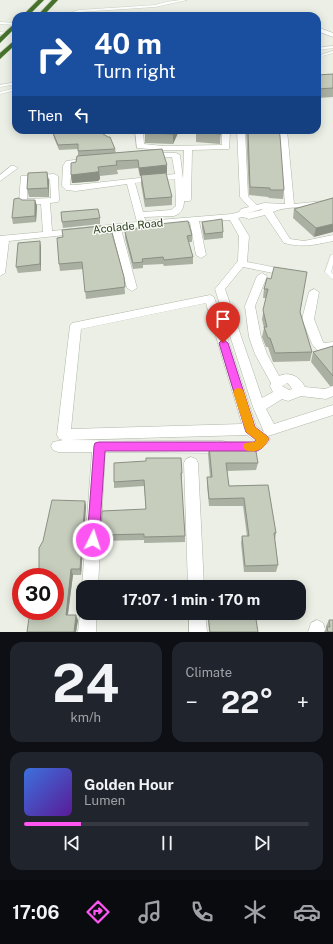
<!DOCTYPE html>
<meta charset="utf-8">
<style>
:root{--surface:#171b24;--page:#20242c;--text:#f1f3f6;--muted:#9ea1a6;--line:#363941;--accent:#fd55f2}
body{margin:0;font-family:"Public Sans",sans-serif;background:var(--page);color:var(--text);height:100vh;display:flex;flex-direction:column;font-size:15px;white-space:nowrap}
*{box-sizing:border-box;margin:0}
p{font-size:13px;color:var(--muted)}
.icon{flex:none;width:22px;height:22px;fill:none;stroke:currentColor;stroke-width:2;stroke-linecap:round;stroke-linejoin:round}
.map{position:relative;height:632px;overflow:hidden}
.sheet{display:flex;flex-direction:column;gap:10px;padding:10px;background:#0d0f14;flex:1}
.sheet>*{flex:none}
.hud{position:absolute;left:12px;top:12px;width:309px;height:122px;border-radius:12px;box-shadow:0 2px 10px #0003;background:#1a4fa0;color:#fff;overflow:hidden}
.speed{position:absolute;left:12px;top:568px;display:flex;gap:8px;font-size:20px;font-weight:700;text-align:center}
.speed>*{display:grid;place-content:center;width:52px;height:52px;border-radius:50%;background:var(--surface);box-shadow:0 2px 10px #0003;line-height:1}
.speed .limit{border:6px solid #d22;background:#fff;color:#111}
.pin{position:absolute;display:grid;place-items:center;width:34px;height:34px;color:#fff;margin:-41px -17px;border-radius:50% 50% 50% 0;rotate:-45deg;box-shadow:0 0 4px #0007}
.pin .icon{rotate:45deg}
.me{position:absolute;width:44px;margin:-22px;rotate:4deg;stroke-linejoin:round;filter:drop-shadow(0 0 3px #0008)}
.turn{display:flex;align-items:center;gap:14px;height:84px;padding:0 16px;font-size:18px}
.turn .icon{width:52px;height:52px;stroke-width:2.5}
.turn b{display:block;font-size:28px;line-height:34px}
.then{display:flex;align-items:center;height:38px;padding:0 16px;background:#0003;gap:8px;font-size:15px}
.big{font-size:30px;font-weight:700;line-height:1.1}
.sheet .tile{flex:1;display:flex;flex-direction:column;justify-content:center;gap:6px;min-width:0;padding:0 14px;border-radius:12px;background:var(--page)}
.sheet .dial{align-items:center;gap:0}
.dial b{font-size:52px;line-height:1}
.song{display:flex;align-items:center;gap:12px}
.cover{width:48px;height:48px;border-radius:6px;background:linear-gradient(135deg,hsl(220 70% 55%),hsl(270 70% 35%))}
.played{height:4px;border-radius:2px;background:linear-gradient(90deg,var(--accent) 20%,var(--line) 20%)}
.keys{display:flex;justify-content:space-around;direction:ltr}
.heat{display:flex;justify-content:space-between;align-items:center;font-size:22px;direction:ltr}
.sheet .tiles{flex:1;display:grid;gap:10px;grid-template-columns:1fr 1fr}
.tile:last-child{grid-column:span 2}
.trip{position:absolute;left:76px;top:580px;width:230px;height:40px;border-radius:12px;background:var(--surface);box-shadow:0 2px 10px #0003;font-weight:700;line-height:40px;text-align:center}
.tabs{display:flex;height:64px;justify-content:space-around;align-items:center;background:#090b0e;color:var(--muted)}
.tabs .icon{width:28px;height:28px}
.tabs .current{color:var(--accent)}
.tabs b{font-size:18px;color:var(--text)}
.map>svg:first-child{display:block}
</style>
<div class="map">
<svg width="333" height="632" viewBox="0 0 333 632">
<rect width="100%" height="100%" fill="#ebefe5"/>
<g fill="none" stroke-linecap="round" stroke-linejoin="round">
<g stroke="#afb8a7" stroke-width="0.5">
<g id="lane">
<path d="M181 0H187L155 7 79 12 63 16H59L79 10 155 5 166 2Z"/>
<path d="M0 22 16 23V25L0 24Z"/>
<path d="M0 32 8 33 0 34Z"/>
<path d="M333 46V48L317 50V48Z"/>
<path d="M333 51V53L322 56 321 55Z"/>
<path d="M12 83 16 86V90L0 94V92L15 88 11 85 0 87V85Z"/>
<path d="M331 255H333V264L331 272 333 274V279L331 278 325 272Z"/>
</g>
</g>
<g stroke="#afb8a7" stroke-width="1">
<g id="street">
<path d="M317 27 333 33V37L317 31Z"/>
<path d="M135 130H143L144 144 163 146 222 145V134L211 132 207 130H227L230 132 229 149 192 150 191 199 190 201H184C184 208 181 214 174 216L144 217 146 221 232 214 239 212 241 209 249 207 240 197 237 130H245L248 196 257 205 264 203 285 204 279 130H287L294 204 323 201 333 198V204C314 210 289 204 273 212L290 239 304 241 333 235V241C313 245 304 248 284 243L265 215 249 219 243 217 238 218 249 236 247 262 278 268 283 271 278 274 243 267 225 289 262 398 273 392 270 386 271 383 255 354 249 337 245 306 257 276 262 273 267 276 255 306 261 337 267 354 279 376C290 371 300 377 305 387L325 389 333 386V396L326 399 301 396 288 401 282 399 266 409 274 424 333 405V415L268 436 270 439 268 443C259 446 254 440 247 435L69 440 223 441 228 443 230 447 228 451 223 453 105 452 98 587H83V590L82 587 92 452H58L53 450 51 446 53 442 63 440 59 439 57 435 70 326 72 323 210 295 214 297 256 426 264 432 253 407 215 289 238 261 239 236 230 220 199 221 206 255 201 258 196 255 190 222 121 229 137 288 132 291 127 288 112 230 9 241 5 273 0 276V236L43 232 41 204 23 205 19 202 21 176 54 174 58 176 59 200 58 202 50 203 52 231 137 222 127 184 76 191 66 190 62 186 63 166 66 161 91 158 95 160 91 162 72 165 70 185H76L175 174 172 157H148L144 155 148 153H176L180 155 183 179 184 150H163L137 148ZM50 179 51 198 27 199 28 180ZM175 179 176 206 171 210 143 212 135 183ZM262 209V210L248 213ZM206 303 242 424 71 429 81 329ZM287 383 289 384 292 389 289 390 282 386Z"/>
<path d="M11 166H14L18 168 0 181V175Z"/>
<path d="M314 289 319 292 314 319 323 342 324 343 333 342V350L322 352 318 351 312 344 302 319 309 292Z"/>
<path d="M191 457 196 459 198 463 204 587H188L184 463 186 459Z"/>
<path d="M82 607 83 613H96V632H78L80 613Z"/>
<path d="M189 613H205L207 632H189Z"/>
<path d="M317 620 323 623 326 632H308L311 623Z"/>
</g>
</g>
<g stroke="#c5cac1" stroke-width="1">
<g id="highway">
<path d="M38 0H44L28 16H22Z"/>
<path d="M52 0H58L43 16H37Z"/>
<path d="M16 22V27L0 43V37Z"/>
<path d="M16 39V44L0 59V53Z"/>
</g>
</g>
<use href="#lane" fill="#fff" fill-rule="evenodd"/>
<use href="#street" fill="#fff" fill-rule="evenodd"/>
<use href="#highway" fill="#46722b" fill-rule="evenodd"/>
</g>
<g fill="#aab0a2">
<path d="M333 74V97L317 98V75Z"/>
<path d="M146 130H221L220 144 196 142V134L178 133 173 144 145 143V133Z"/>
<path d="M246 130H279L284 190 283 199 269 198 268 197 249 195Z"/>
<path d="M53 133 115 149 116 153 162 149 166 173 172 197V205L145 207 141 184V176H140L138 168 117 170 118 174 100 176V179L98 181 72 183 71 175 78 156V149L59 150 54 138Z"/>
<path d="M47 172 49 181V197H29L27 189Z"/>
<path d="M333 198 314 237 293 218 294 209Z"/>
<path d="M22 200H35L37 206 36 222 13 224 12 218Z"/>
<path d="M100 218V224L63 228 62 222Z"/>
<path d="M202 222 223 232V238L204 240 202 228Z"/>
<path d="M159 224 192 235V242H188L193 257V264L164 266 163 264 143 265V268L133 269 125 238V232L159 226Z"/>
<path d="M102 233 124 277 125 294 86 299 83 269 60 271 59 264 63 237Z"/>
<path d="M41 247V271L18 273 16 267Z"/>
<path d="M267 278 300 312 312 352 310 361 273 362 268 347H266L262 337 264 328 262 319 266 298H263L264 289Z"/>
<path d="M333 346V386H330L311 362 313 352Z"/>
<path d="M209 446 258 463 256 470 227 471 229 486 268 485 276 533 275 540 278 565 276 572H244L241 543 242 536H247L243 506H209L207 484V477H210L208 454Z"/>
<path d="M182 473V479H181L185 536V542L144 543V540L102 541 101 535 146 509 144 486 114 488V482Z"/>
<path d="M85 501 86 507 81 575H73L68 615 78 620 76 632 39 575Z"/>
<path d="M210 613H255L258 632H209L208 619V614Z"/>
<path d="M329 620 333 632H324L326 629V626Z"/>
</g>
<g fill="#8b9084">
<path d="M175 130H178V133L173 144V134Z"/>
<path d="M167 165V173L140 176 139 168Z"/>
<path d="M99 171 100 179 98 181 72 183 71 175Z"/>
<path d="M47 172 49 181V197L48 188Z"/>
<path d="M35 200 37 206 36 222 35 216Z"/>
<path d="M333 224V232L314 237 316 228Z"/>
<path d="M40 241 41 247V271L40 264Z"/>
<path d="M85 501 86 507 81 575 80 569Z"/>
<path d="M71 569 73 575 67 620 66 615Z"/>
<path d="M76 615 78 620 76 632H74Z"/>
</g>
<g fill="#c6cdbc" stroke="#8b9084">
<path d="M333 74V88L317 89V75Z"/>
<path d="M63 130H97L108 137H110L115 149 78 151V144L58 145 53 133Z"/>
<path d="M146 130H175L173 134 145 133Z"/>
<path d="M197 130H221V134L196 132Z"/>
<path d="M248 130H279L280 136 284 190H270V188L250 187Z"/>
<path d="M162 149 167 165 139 168 138 160 116 161 117 165 98 167 99 171 97 172 71 175V163L76 162 77 156Z"/>
<path d="M47 172 48 188 27 189 28 173Z"/>
<path d="M166 173 172 197 145 199 141 175Z"/>
<path d="M19 198 22 200H35V216L12 218 14 199Z"/>
<path d="M333 198V224L316 228 294 209Z"/>
<path d="M98 209 100 218 62 222 61 212Z"/>
<path d="M222 219 223 232 205 234 202 222Z"/>
<path d="M188 221 192 235 187 236 193 257 164 260 163 257 142 259 143 262 133 263 125 232 128 231 127 230 160 226 159 224Z"/>
<path d="M101 226 102 233H112L124 277 125 287 85 292 82 262 59 264 57 238 63 237 62 230Z"/>
<path d="M40 241V264L16 267 18 243Z"/>
<path d="M274 267 307 272 300 312 312 352 275 353 270 338H268L264 327H267L263 310 268 289H264L267 278 271 279Z"/>
<path d="M333 346V376L313 352Z"/>
<path d="M209 446H255L258 463H226L229 486 268 485 276 533H274L278 565 245 566 242 536H249L244 498 209 499 207 477H212Z"/>
<path d="M146 458H181L182 473H181L185 536 144 537V534L101 535 102 511 146 509 144 480 114 482V463L146 461Z"/>
<path d="M52 500 85 501 80 569H71L66 615H76L74 632H27L30 611H55V577H35L36 575H39V548L43 541Z"/>
<path d="M221 585 222 587H208V586Z"/>
<path d="M211 613H255L258 632H210L208 614Z"/>
<path d="M329 620H333V632H328L327 627H330Z"/>
</g>
<path fill="#fd55f2" stroke="#a4379d" d="M223 339 228 343 255 427 267 436 269 439C266 444 262 449 257 451H105L99 540 98 545 93 546 88 545 87 540 94 446 95 443 99 442H254L256 440 246 432 245 429 219 343Z"/>
<path fill="#f59e0b" d="M238 388 242 389 244 392 255 427 267 436 269 439C264 449 256 454 245 450L243 446 245 443 254 442 256 440 246 432 245 429 233 392 235 389Z"/>
<g text-anchor="middle" dominant-baseline="central" stroke-width="3" stroke-linejoin="round" paint-order="stroke">
<g font-size="11" fill="#314322" stroke="#f9fbf6">
<text transform="translate(128 226) rotate(-6)">Acolade Road</text>
</g>
</g>
</svg>
<div class="speed"><div class="limit">30</div></div>
<div class="pin" style="left:223px;top:343px;background:#d93025"><svg class="icon" aria-label="arrive" viewBox="0 0 24 24"><path d="M6 21V4h12l-3 4 3 4H6"/></svg></div>
<svg class="me" style="left:93px;top:540px" viewBox="-20 -20 40 40"><circle r="17" fill="#fd55f2" stroke="#fff" stroke-width="3"/><path d="M0-11L8 9 0 5-8 9z" fill="#fff"/></svg>
<div class="trip">17:07 · 1 min · 170 m</div>
<div class="hud">
<div class="turn"><svg class="icon" aria-label="right" viewBox="0 0 24 24"><path d="M7 20v-9h11M14 6l5 5-5 5"/></svg><div><b>40 m</b>Turn right</div></div>
<div class="then">Then<svg class="icon" aria-label="left" viewBox="0 0 24 24"><path d="M17 20v-9H6M10 6l-5 5 5 5"/></svg></div>
</div>
</div>
<section class="sheet">
<div class="tiles">
<div class="tile dial"><b>24</b><p>km/h</p></div>
<div class="tile"><p>Climate</p>
<div class="heat"><a>−</a><b class="big">22°</b><a>+</a></div>
</div>
<div class="tile">
<div class="song"><i class="cover"></i><div><b>Golden Hour</b><p>Lumen</p></div></div>
<div class="played"></div>
<div class="keys"><svg class="icon" aria-label="previous" viewBox="0 0 24 24"><path d="M18 5L8 12l10 7zM5 5v14"/></svg><svg class="icon" aria-label="pause" viewBox="0 0 24 24"><path d="M8 5v14M16 5v14"/></svg><svg class="icon" aria-label="next" viewBox="0 0 24 24"><path d="M6 5l10 7-10 7zM19 5v14"/></svg></div>
</div>
</div>
</section>
<nav class="tabs">
<b>17:06</b>
<svg class="icon current" aria-label="directions" viewBox="0 0 24 24"><path d="M12 3l9 9-9 9-9-9zM9 14v-3h6M13 9l2 2-2 2"/></svg>
<svg class="icon" aria-label="music" viewBox="0 0 24 24"><path d="M9 18V5l10-2v13"/><circle cx="6" cy="18" r="3"/><circle cx="16" cy="16" r="3"/></svg>
<svg class="icon" aria-label="phone" viewBox="0 0 24 24"><path d="M5 4h4l2 5-3 2q2 4 5 5l2-3 5 2v4C11 20 4 13 5 4z"/></svg>
<svg class="icon" aria-label="climate" viewBox="0 0 24 24"><path d="M12 3v18M4 7l16 10M4 17L20 7"/></svg>
<svg class="icon" aria-label="car" viewBox="0 0 24 24"><path d="M5 17H2v-5l4-1 3-4h7l3 4 3 1v5h-3M9 17h6M6 11h13"/><circle cx="7" cy="17" r="2"/><circle cx="17" cy="17" r="2"/></svg>
</nav>
